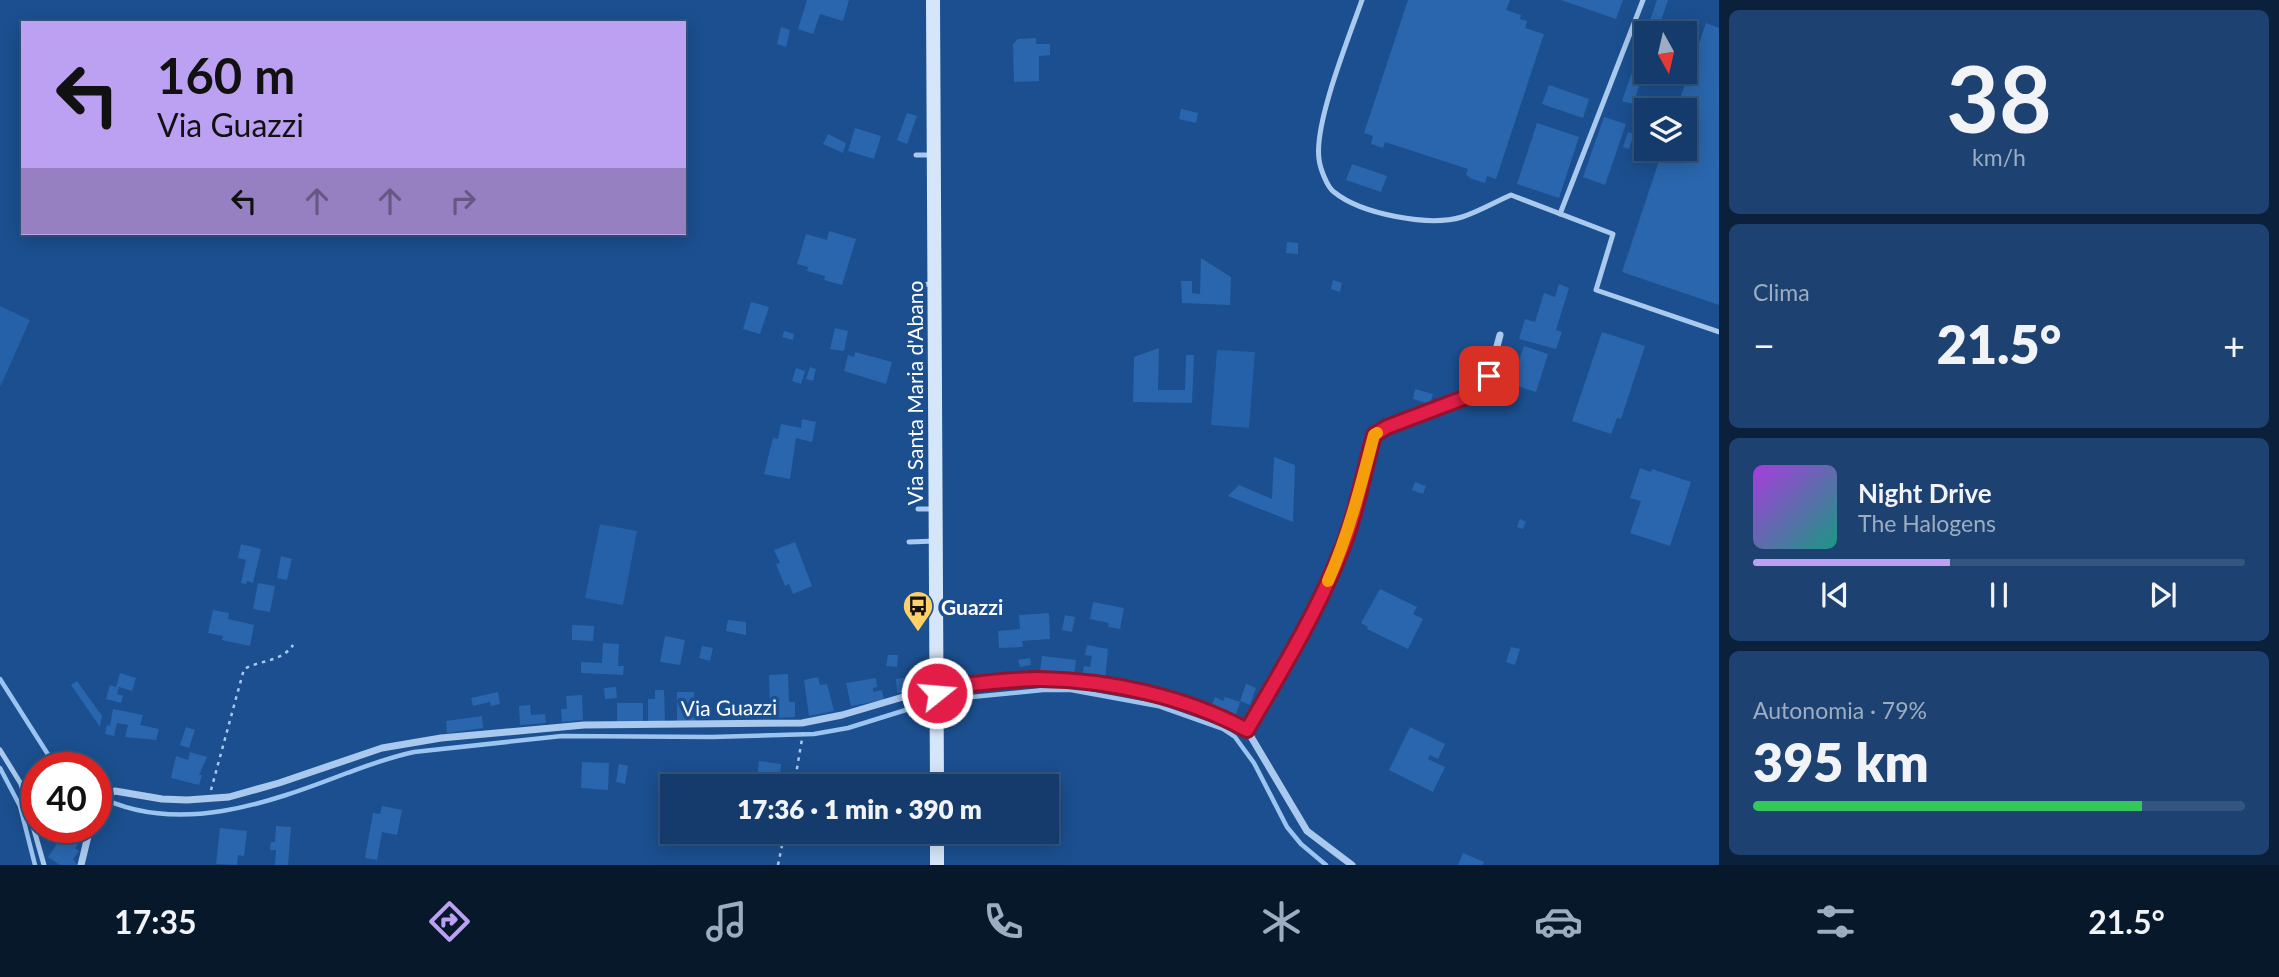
<!DOCTYPE html>
<html lang="it">
<meta charset="utf-8">
<style>
:root{--surface:#143b6b;--page:#1d4271;--text:#f1f3f6;--muted:#9dadc1;--line:#33557e;--accent:#bca0f2}
body{margin:0;font-family:Lato,sans-serif;background:var(--page);color:var(--text);height:100vh;display:flex;flex-direction:column;font-size:26px;white-space:nowrap}
*{box-sizing:border-box;margin:0}
p{font-size:23px;color:var(--muted)}
.icon{flex:none;width:38px;height:38px;fill:none;stroke:currentColor;stroke-width:2;stroke-linecap:round;stroke-linejoin:round}
.map{position:relative;flex:1;overflow:hidden}
.panel{display:flex;flex-direction:column;gap:10px;padding:10px;background:#0b203b;width:560px}
.panel>*{flex:none}
.banner{position:absolute;left:21px;top:21px;width:665px;height:214px;border-radius:0px;box-shadow:0 4px 18px #0003,0 0 0 2px var(--line);background:#bca0f2;color:#111;overflow:hidden}
.needle{width:46px;rotate:172deg}
.buttons{position:absolute;left:1634px;top:21px;display:grid;gap:14px}
.buttons a{display:grid;place-items:center;width:63px;height:63px;border-radius:0px;background:var(--surface);box-shadow:0 4px 18px #0003,0 0 0 2px var(--line);font-size:35px}
.speed{position:absolute;left:21px;top:752px;display:flex;gap:14px;font-size:35px;font-weight:700;text-align:center}
.speed>*{display:grid;place-content:center;width:91px;height:91px;border-radius:50%;background:var(--surface);box-shadow:0 4px 18px #0003,0 0 0 2px var(--line);line-height:1}
.speed .limit{border:10px solid #d22;background:#fff;color:#111}
.pin{position:absolute;display:grid;place-items:center;width:60px;height:60px;color:#fff;margin:-30px;border-radius:14px;box-shadow:0 4px 10px #0006}
.me{position:absolute;width:77px;margin:-38px;rotate:73deg;stroke-linejoin:round;filter:drop-shadow(0 0 5px #0008)}
.turn{display:flex;align-items:center;gap:24px;height:147px;padding:0 21px;font-size:32px}
.turn .icon{width:91px;height:91px;stroke-width:2.5}
.turn b{display:block;font-size:49px;line-height:60px}
.lanes{display:flex;align-items:center;height:66px;padding:0 21px;background:#0003;justify-content:center;gap:35px;direction:ltr}
.lanes .off{opacity:.35}
.big{font-size:52px;font-weight:800;line-height:1.1}
.panel .widget{flex:1;display:flex;flex-direction:column;justify-content:center;gap:10px;min-width:0;padding:0 24px;border-radius:10px;background:var(--page)}
.panel .dial{align-items:center;gap:0}
.dial b{font-size:91px;line-height:1}
.song{display:flex;align-items:center;gap:21px}
.cover{width:84px;height:84px;border-radius:10px;background:linear-gradient(135deg,hsl(280 70% 55%),hsl(170 70% 35%))}
.played{height:7px;border-radius:4px;background:linear-gradient(90deg,var(--accent) 40%,var(--line) 40%)}
.keys{display:flex;justify-content:space-around;direction:ltr}
.heat{display:flex;justify-content:space-between;align-items:center;font-size:38px;direction:ltr}
.charge{height:10px;border-radius:5px;background:linear-gradient(90deg,#34c759 79%,var(--line) 0)}
.trip{position:absolute;left:660px;top:774px;width:399px;height:70px;border-radius:0px;background:var(--surface);box-shadow:0 4px 18px #0003,0 0 0 2px var(--line);font-weight:800;line-height:70px;text-align:center}
.dock{display:flex;height:112px;justify-content:space-around;align-items:center;background:#08182b;color:var(--muted)}
.dock .icon{width:49px;height:49px}
.dock .active{color:var(--accent)}
.dock b{font-size:32px;color:var(--text)}
main{display:flex;flex:1;min-height:0}
.map>svg:first-child{display:block}
</style>
<main>
<div class="map">
<svg width="1719" height="865" viewBox="0 0 1719 865">
<rect width="100%" height="100%" fill="#1b4f8f"/>
<g fill="#2461a8">
<path d="M0 306 30 320 1 385H0Z"/>
<path d="M1217 350 1255 352 1249 428 1211 425Z"/>
<path d="M600 524 637 531 623 605 585 598Z"/>
</g>
<g fill="none" stroke-linecap="round" stroke-linejoin="round">
<g stroke="#9cc4f0" stroke-width="4.5">
<path d="M0 679 49 756 60 768"/>
<path d="M0 768 20 806 35 865"/>
<path d="M96 795C176 837 269 803 347 773 369 765 390 757 414 752L562 736 712 737 814 734 848 728 925 704 951 699 1043 690H1071L1158 706 1223 729 1235 737 1254 763 1287 827 1301 844 1326 865"/>
</g>
</g>
<g fill="#2a66ad">
<path d="M807 0H849L843 21 820 14 813 34 798 29Z"/>
<path d="M1408 0H1510L1506 10 1521 15 1520 19 1527 21 1525 28 1544 34 1496 179 1487 176 1485 183 1472 179 1466 175 1468 169 1385 142 1383 148 1371 144 1373 136 1364 133Z"/>
<path d="M1561 0H1623L1616 19Z"/>
<path d="M1657 0H1668L1657 33H1647V63L1633 104 1622 101Z"/>
<path d="M1706 23 1719 28V305L1622 272 1663 149H1685V110H1676Z"/>
<path d="M781 27 790 30 786 47 777 44Z"/>
<path d="M1036 38V44H1050V55L1039 56V81L1014 82 1013 44 1018 39Z"/>
<path d="M1549 85 1589 99 1583 118 1542 104Z"/>
<path d="M1181 109 1198 113 1196 123 1179 119Z"/>
<path d="M907 113 917 116 907 144 897 140Z"/>
<path d="M1604 117 1626 124 1605 185 1583 177Z"/>
<path d="M1537 123 1579 137 1559 198 1517 184Z"/>
<path d="M855 128 881 136 874 159 848 151Z"/>
<path d="M1628 132 1634 134 1629 149 1623 147Z"/>
<path d="M828 134 846 143 843 153 823 144Z"/>
<path d="M1352 164 1387 176 1381 192 1346 180Z"/>
<path d="M829 231 856 239 842 285 824 280 825 276 807 271 808 267 797 264 806 234 827 240Z"/>
<path d="M1287 242 1298 243V254L1286 253Z"/>
<path d="M1201 258 1231 277 1230 305 1182 303 1181 281H1192V293L1200 294Z"/>
<path d="M1333 280 1342 283 1340 292 1331 289Z"/>
<path d="M1559 284 1569 288 1556 330 1562 332 1556 349 1519 339 1525 319 1535 322 1544 293 1555 297Z"/>
<path d="M751 302 769 307 760 334 743 329Z"/>
<path d="M835 328 848 331 844 351 830 349Z"/>
<path d="M784 331 794 334 793 340 782 337Z"/>
<path d="M1602 332 1645 346 1621 419 1617 418 1611 434 1572 421Z"/>
<path d="M1524 346 1548 354 1536 392 1511 384Z"/>
<path d="M1159 348 1158 390H1185L1186 355H1194L1192 403 1133 402 1134 357Z"/>
<path d="M855 352 892 362 886 384 844 371 848 355 854 357Z"/>
<path d="M810 367 816 369 813 381 806 379Z"/>
<path d="M796 368 805 371 801 384 792 381Z"/>
<path d="M1415 389 1433 394 1430 404 1413 399Z"/>
<path d="M802 419 816 422 812 442 796 438 790 479 764 474 773 438 778 439 781 424 801 428Z"/>
<path d="M1274 457 1295 465 1293 522 1228 496 1239 485 1272 499Z"/>
<path d="M1640 468 1651 472 1652 469 1691 482 1670 546 1630 533 1641 501 1630 498Z"/>
<path d="M1415 482 1426 486 1423 494 1412 490Z"/>
<path d="M1520 519 1526 522 1523 529 1517 527Z"/>
<path d="M795 542 812 586 793 594 789 584 785 586 776 564 780 563 774 550Z"/>
<path d="M241 544 261 549 253 583 247 581 246 584 241 583 246 560 238 558Z"/>
<path d="M281 556 292 559 287 580 277 578Z"/>
<path d="M258 583 275 586 270 612 253 609Z"/>
<path d="M1380 589 1417 607 1413 614 1423 619 1408 649 1367 629 1368 627 1361 623Z"/>
<path d="M1093 602 1124 608 1120 629 1108 627 1109 623 1090 619Z"/>
<path d="M213 610 229 613 228 619 254 625 250 646 222 640 223 636 208 633Z"/>
<path d="M1049 613 1050 639 1022 641 1023 647 999 648 998 631 1020 629 1019 615Z"/>
<path d="M1065 615 1075 617 1072 632 1062 630Z"/>
<path d="M728 620 746 622V635L726 631Z"/>
<path d="M572 625 594 626 593 641 572 640Z"/>
<path d="M665 636 685 640 680 665 660 662Z"/>
<path d="M603 643 619 644 618 666H624L623 675 581 673V662L602 663Z"/>
<path d="M1087 645 1108 649 1105 680 1082 677 1084 666 1090 667 1092 656 1085 655Z"/>
<path d="M702 646 713 648 710 661 699 658Z"/>
<path d="M1511 647 1520 649 1515 665 1506 662Z"/>
<path d="M888 655H898L897 667 886 666Z"/>
<path d="M1042 656 1076 660 1074 677 1040 671Z"/>
<path d="M1030 658 1031 665 1020 667 1018 660Z"/>
<path d="M120 673 136 678 132 691 119 687 117 694 123 696 121 703 106 699 110 685 116 687Z"/>
<path d="M788 674 789 702H795V717L775 718V710H770L769 675Z"/>
<path d="M818 677 820 685 827 684 834 711 809 716 804 680Z"/>
<path d="M909 677 911 692 897 693 896 679Z"/>
<path d="M876 678 877 687 873 688V692L882 690 884 700 851 706 846 683Z"/>
<path d="M77 681 102 716 100 727 71 685Z"/>
<path d="M1246 684 1256 688 1250 705 1240 701Z"/>
<path d="M616 687 617 698 605 699 604 688Z"/>
<path d="M655 690H664L665 721 648 722V699H655Z"/>
<path d="M498 692 500 704 491 706 490 702 473 706 471 698Z"/>
<path d="M677 692H694L695 722 677 723Z"/>
<path d="M582 695 583 720 562 722 561 709H567L566 696Z"/>
<path d="M1215 697 1223 701 1225 697 1240 702 1235 717 1211 707Z"/>
<rect x="617" y="703" width="26" height="18"/>
<path d="M530 705 531 715 545 714 546 723 520 725 519 706Z"/>
<path d="M113 709 143 715 140 725 159 729 156 740 125 737 128 725 117 723 114 736 105 734 107 725 110 726Z"/>
<path d="M482 716 483 728 447 733 446 721Z"/>
<path d="M186 727 195 730 189 748 180 745Z"/>
<path d="M1410 727 1445 744 1438 759 1430 755 1428 759 1445 767 1433 792 1389 770Z"/>
<path d="M190 752 207 757 199 775H202L199 785 171 778 176 756 188 760Z"/>
<path d="M759 761 781 764 780 778 772 777 771 786 756 785Z"/>
<path d="M582 762 609 763 608 790 581 788Z"/>
<path d="M619 764 628 766 625 784 616 782Z"/>
<path d="M382 806 402 810 397 835 382 832 377 860 365 858 373 813 380 814Z"/>
<path d="M276 826 291 827 288 865H275L276 850H270L271 842H275Z"/>
<path d="M43 828H56L59 832 48 842 41 832 44 830Z"/>
<path d="M68 828 82 838 75 848 79 851 73 859 77 865H60L48 857Z"/>
<path d="M220 828 247 831 244 856 238 855 237 865 216 864Z"/>
<path d="M1463 853 1484 862 1483 865H1458Z"/>
</g>
<g fill="none" stroke-linecap="round" stroke-linejoin="round">
<g stroke="#a9c9ee" stroke-width="2.5" stroke-dasharray="3.5 5" stroke-linecap="butt">
<path d="M794 786 803 733"/>
<path d="M211 790 244 669C260 660 282 662 293 645"/>
<path d="M778 865 785 831"/>
</g>
<g stroke="#a9c9ee" stroke-width="5">
<path d="M1362 0C1349 37 1314 123 1319 159 1320 168 1327 187 1334 192 1361 214 1429 227 1462 217 1478 212 1495 202 1511 195L1613 234 1596 290 1719 332"/>
<path d="M916 155H933"/>
<path d="M1560 214 1643 0"/>
<path d="M913 285 934 284"/>
<path d="M918 509H936"/>
<path d="M909 542 936 541"/>
<path d="M0 750 21 784 44 865"/>
</g>
<g stroke="#a9c9ee" stroke-width="7">
<path d="M1247 730C1280 673 1315 616 1340 554 1355 516 1363 475 1374 435L1387 427 1482 391 1489 376 1500 335"/>
<path d="M96 811 108 794 115 791 162 799 187 800 229 797 279 783 382 748 441 738 584 725 802 723 842 715 937 687 1040 679 1081 682 1162 697 1217 715 1247 730 1307 831 1352 865"/>
<path d="M81 865 90 828"/>
</g>
<g stroke="#d6e6fa" stroke-width="14">
<path d="M933 0 937 786"/>
<path d="M937 831V865"/>
</g>
</g>
<g fill="none" stroke-linecap="round" stroke-linejoin="round">
<g stroke="#92132f" stroke-width="18">
<path id="route" d="M937 693V687L949 686C979 684 1010 679 1040 679 1110 680 1186 697 1247 730 1280 673 1315 616 1340 554 1356 516 1363 475 1374 435L1387 427 1482 391 1489 376"/>
</g>
<use href="#route" stroke="#e11d48" stroke-width="12"/>
<path stroke="#f59e0b" stroke-width="12" d="M1328 581C1349 533 1361 485 1374 435L1377 433"/>
</g>
<defs>
<g id="bus-pin" transform="scale(1.575)"><path d="M0 17L-7.5 6A9.5 9.5 0 1 1 7.5 6Z" fill="#ffd166" stroke="#1b4f8f"/><path d="M-5-6H5V4H4V6H2V4H-2V6H-4V4H-5ZM-3.5-4V0h7V-4ZM-3.5 1.2v1.5H-2V1.2ZM2 1.2v1.5H3.5V1.2Z" fill="#111"/></g>
</defs>
<g fill-rule="evenodd">
<use href="#bus-pin" x="918" y="606"/>
</g>
<g text-anchor="middle" dominant-baseline="central" stroke-width="7" stroke-linejoin="round" paint-order="stroke">
<g font-size="21" fill="#fff" stroke="#1b4f8f">
<text transform="translate(914 393) rotate(-90)">Via Santa Maria d'Abano</text>
<text transform="translate(729 707) rotate(-1)">Via Guazzi</text>
</g>
<g font-size="21" font-weight="bold" fill="#fff" stroke="#1b4f8f" text-anchor="start">
<text x="941" y="606">Guazzi</text>
</g>
</g>
</svg>
<div class="buttons">
<a><svg class="needle" viewBox="-14 -14 28 28"><path d="M0-13l5 13h-10z" fill="#e53935"/><path d="M0 13l5-13h-10z" fill="#9dadc1"/></svg></a>
<a><svg class="icon" aria-label="layers" viewBox="0 0 24 24"><path d="M12 4l9 5-9 5-9-5zM3 14l9 5 9-5"/></svg></a>
</div>
<div class="speed"><div class="limit">40</div></div>
<div class="pin" style="left:1489px;top:376px;background:#d93025"><svg class="icon" aria-label="arrive" viewBox="0 0 24 24"><path d="M6 21V4h12l-3 4 3 4H6"/></svg></div>
<svg class="me" style="left:937px;top:693px" viewBox="-20 -20 40 40"><circle r="17" fill="#e11d48" stroke="#fff" stroke-width="3"/><path d="M0-11L8 9 0 5-8 9z" fill="#fff"/></svg>
<div class="trip">17:36 · 1 min · 390 m</div>
<div class="banner">
<div class="turn"><svg class="icon" aria-label="left" viewBox="0 0 24 24"><path d="M17 20v-9H6M10 6l-5 5 5 5"/></svg><div><b>160 m</b>Via Guazzi</div></div>
<div class="lanes"><svg class="icon" aria-label="left" viewBox="0 0 24 24"><path d="M17 20v-9H6M10 6l-5 5 5 5"/></svg><svg class="icon off" aria-label="ahead" viewBox="0 0 24 24"><path d="M12 20V5M6 11l6-6 6 6"/></svg><svg class="icon off" aria-label="ahead" viewBox="0 0 24 24"><path d="M12 20V5M6 11l6-6 6 6"/></svg><svg class="icon off" aria-label="right" viewBox="0 0 24 24"><path d="M7 20v-9h11M14 6l5 5-5 5"/></svg></div>
</div>
</div>
<section class="panel">
<div class="widget dial"><b>38</b><p>km/h</p></div>
<div class="widget"><p>Clima</p>
<div class="heat"><a>−</a><b class="big">21.5°</b><a>+</a></div>
</div>
<div class="widget">
<div class="song"><i class="cover"></i><div><b>Night Drive</b><p>The Halogens</p></div></div>
<div class="played"></div>
<div class="keys"><svg class="icon" aria-label="previous" viewBox="0 0 24 24"><path d="M18 5L8 12l10 7zM5 5v14"/></svg><svg class="icon" aria-label="pause" viewBox="0 0 24 24"><path d="M8 5v14M16 5v14"/></svg><svg class="icon" aria-label="next" viewBox="0 0 24 24"><path d="M6 5l10 7-10 7zM19 5v14"/></svg></div>
</div>
<div class="widget"><p>Autonomia · 79%</p><b class="big">395 km</b><div class="charge"></div></div>
</section>
</main>
<nav class="dock">
<b>17:35</b>
<svg class="icon active" aria-label="directions" viewBox="0 0 24 24"><path d="M12 3l9 9-9 9-9-9zM9 14v-3h6M13 9l2 2-2 2"/></svg>
<svg class="icon" aria-label="music" viewBox="0 0 24 24"><path d="M9 18V5l10-2v13"/><circle cx="6" cy="18" r="3"/><circle cx="16" cy="16" r="3"/></svg>
<svg class="icon" aria-label="phone" viewBox="0 0 24 24"><path d="M5 4h4l2 5-3 2q2 4 5 5l2-3 5 2v4C11 20 4 13 5 4z"/></svg>
<svg class="icon" aria-label="climate" viewBox="0 0 24 24"><path d="M12 3v18M4 7l16 10M4 17L20 7"/></svg>
<svg class="icon" aria-label="car" viewBox="0 0 24 24"><path d="M5 17H2v-5l4-1 3-4h7l3 4 3 1v5h-3M9 17h6M6 11h13"/><circle cx="7" cy="17" r="2"/><circle cx="17" cy="17" r="2"/></svg>
<svg class="icon" aria-label="filters" viewBox="0 0 24 24"><path d="M4 7h16M4 17h16"/><circle cx="9" cy="7" r="2"/><circle cx="15" cy="17" r="2"/></svg>
<b>21.5°</b>
</nav>
